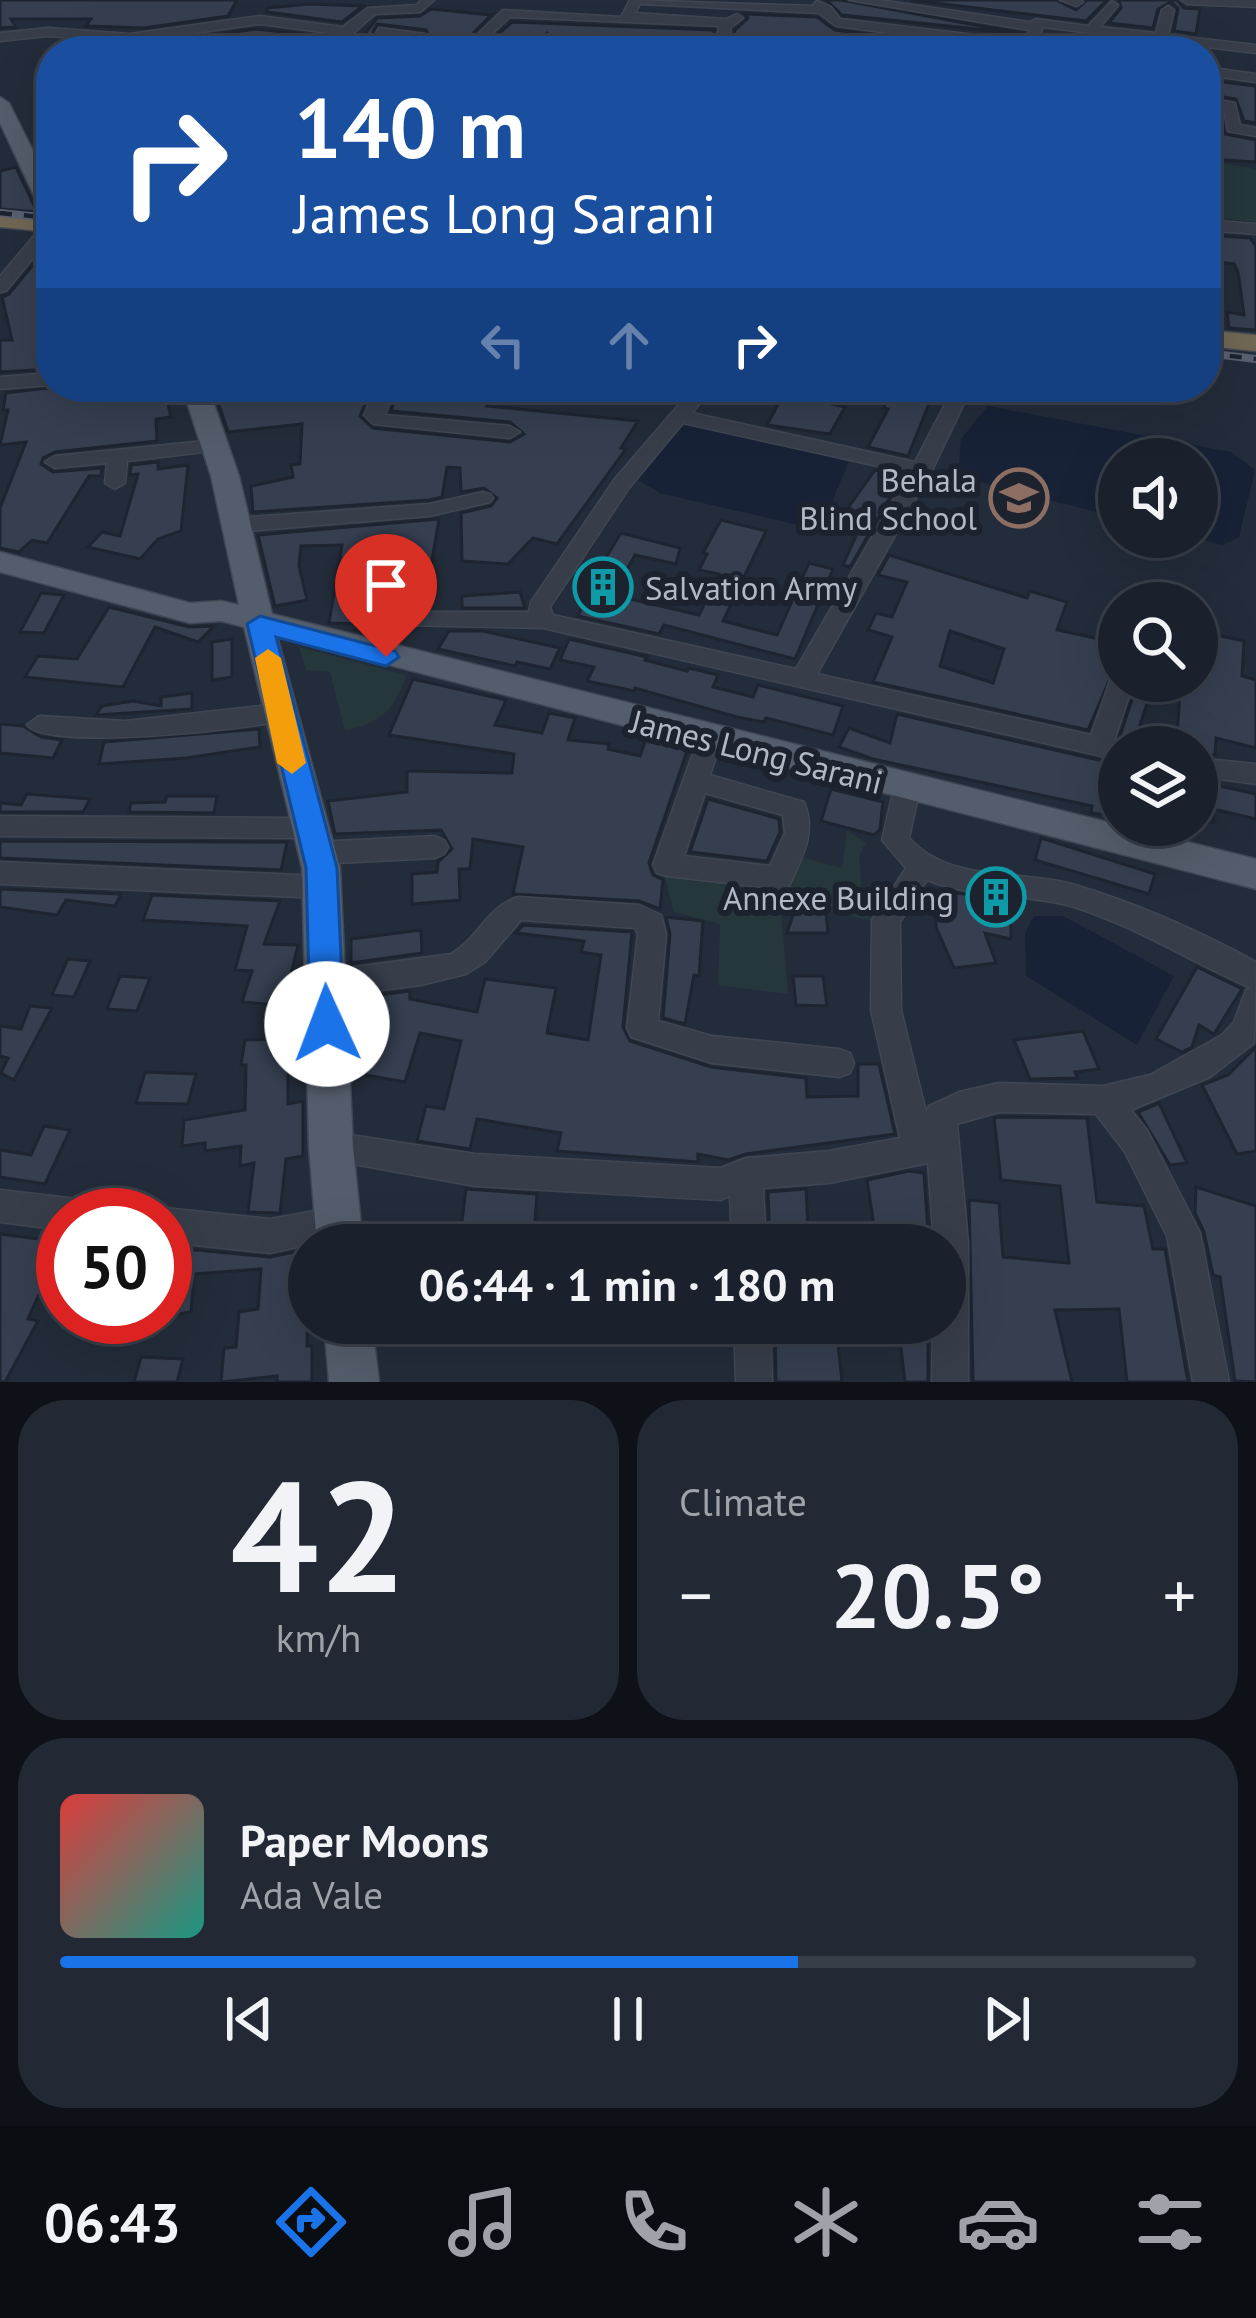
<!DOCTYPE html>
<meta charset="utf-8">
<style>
:root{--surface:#1a212c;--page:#232934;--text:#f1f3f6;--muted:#9fa3a9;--line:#383e48;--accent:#1a73e8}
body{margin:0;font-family:"PT Sans",sans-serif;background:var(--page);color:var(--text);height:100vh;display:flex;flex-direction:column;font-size:45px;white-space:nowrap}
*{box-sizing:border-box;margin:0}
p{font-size:39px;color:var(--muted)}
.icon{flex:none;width:66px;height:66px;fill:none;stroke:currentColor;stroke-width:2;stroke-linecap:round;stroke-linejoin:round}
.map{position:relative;height:1382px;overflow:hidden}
.panel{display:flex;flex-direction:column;gap:18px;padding:18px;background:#0e1218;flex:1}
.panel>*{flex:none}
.hud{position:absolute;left:36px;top:36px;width:1185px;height:366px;border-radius:48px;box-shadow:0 12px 48px #0002,0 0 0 3px var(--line);background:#1a4fa0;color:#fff;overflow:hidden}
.controls{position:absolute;left:1098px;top:438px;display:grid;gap:24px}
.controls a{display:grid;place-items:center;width:120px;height:120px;border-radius:50%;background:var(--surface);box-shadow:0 12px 48px #0002,0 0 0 3px var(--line);font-size:60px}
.speed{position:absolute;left:36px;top:1188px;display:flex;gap:24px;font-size:60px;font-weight:700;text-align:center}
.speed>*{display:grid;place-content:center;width:156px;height:156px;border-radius:50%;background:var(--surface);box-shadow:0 12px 48px #0002,0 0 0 3px var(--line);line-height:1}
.speed .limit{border:18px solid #d22;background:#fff;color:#111}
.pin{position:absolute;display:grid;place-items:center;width:102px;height:102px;color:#fff;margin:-123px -51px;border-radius:50% 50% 50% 0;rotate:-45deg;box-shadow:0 0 12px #0007}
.pin .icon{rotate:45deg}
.me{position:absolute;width:132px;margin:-66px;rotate:358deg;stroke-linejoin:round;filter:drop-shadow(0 0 9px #0008)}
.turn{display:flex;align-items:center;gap:42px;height:252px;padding:0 60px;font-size:54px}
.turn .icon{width:156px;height:156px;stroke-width:2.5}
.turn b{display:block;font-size:84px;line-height:102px}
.lanes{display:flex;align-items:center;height:114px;padding:0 60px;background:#0003;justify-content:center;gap:60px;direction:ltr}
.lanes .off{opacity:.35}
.big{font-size:90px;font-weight:700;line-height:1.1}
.panel .widget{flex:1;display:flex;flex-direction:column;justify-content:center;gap:18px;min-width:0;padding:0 42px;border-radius:48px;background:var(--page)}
.panel .dial{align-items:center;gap:0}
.dial b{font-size:156px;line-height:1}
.song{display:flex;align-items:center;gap:36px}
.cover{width:144px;height:144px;border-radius:18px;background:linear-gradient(135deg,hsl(0 70% 55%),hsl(170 70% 35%))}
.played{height:12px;border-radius:6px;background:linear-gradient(90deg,var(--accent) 65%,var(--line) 65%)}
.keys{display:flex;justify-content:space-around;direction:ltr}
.heat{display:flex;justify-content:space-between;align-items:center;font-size:66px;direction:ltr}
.panel .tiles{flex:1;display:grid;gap:18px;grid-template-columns:1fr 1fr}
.widget:last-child{grid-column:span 2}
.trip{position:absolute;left:288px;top:1224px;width:678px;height:120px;border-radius:60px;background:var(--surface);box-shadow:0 12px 48px #0002,0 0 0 3px var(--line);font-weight:700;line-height:120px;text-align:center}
.tab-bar{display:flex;height:192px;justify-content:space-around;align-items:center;background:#0a0d12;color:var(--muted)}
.tab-bar .icon{width:84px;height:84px}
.tab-bar .current{color:var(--accent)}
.tab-bar b{font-size:54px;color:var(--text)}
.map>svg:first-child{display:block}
</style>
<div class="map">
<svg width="1256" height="1382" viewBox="0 0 1256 1382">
<rect width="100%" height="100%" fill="#232c3a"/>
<g fill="#25373b">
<path d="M1207 161 1256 169V222L1210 217Z"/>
<path d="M299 647 406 675C395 711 381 722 345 731L330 672 306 670Z"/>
<path d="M847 830 866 843 859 856 862 891 883 900 872 921 780 899 788 994 718 985 720 924 674 912 664 875 786 888 801 857 842 868Z"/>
</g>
<g fill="#172237">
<path d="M988 406 1231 452 1255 470 1239 537 1222 545 1192 537H1197V459H1119V518L958 476 961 439Z"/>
<path d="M690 421 850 459 820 530 660 493 638 480 655 447Z"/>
<path d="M1034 916H1063L1174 976 1137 1045 1026 976 1025 933Z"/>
</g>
<g fill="#353f50" stroke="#1e2531" stroke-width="3" fill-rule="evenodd">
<path d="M0 0H237L228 16 144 28 86 26 91 19H11L16 27 0 28Z"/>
<path d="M826 0H841L1024 34 842 15Z"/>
<path d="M910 0H1056L1076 10 1087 0H1107L1086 21Z"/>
<path d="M1119 0H1177L1184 8 1200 9 1196 34 1174 31 1178 8 1171 2 1158 9 1153 28 1109 23 1121 8Z"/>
<path d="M309 4 363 6 342 22 267 12V8Z"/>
<path d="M431 9 491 15 456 51H423L420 47 361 39 377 18 420 16ZM377 24 426 30 429 35 419 42 375 39 371 36Z"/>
<path d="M745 14 817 17 835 30 992 51H889L879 43 831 39 823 41V51H732L735 30 748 18Z"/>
<path d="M512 22 714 30 711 51H552L560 40 547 33 529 51H480Z"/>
<path d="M256 29 301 34 281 51 207 49 226 33Z"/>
<path d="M1206 80 1256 86V123L1244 121 1236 99 1206 94Z"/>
<path d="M1206 111 1220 113 1225 134 1256 140V162L1206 159Z"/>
<path d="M16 167 36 210 38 212 0 209V171Z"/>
<path d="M1206 235 1250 238 1256 246V330L1229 328 1227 312 1244 315 1238 272 1234 264 1206 261Z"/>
<path d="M51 243V369L0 372V340H12L2 297 9 294Z"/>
<path d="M55 387H64L62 394 164 387 171 417 156 419 157 441 55 452 43 458 41 464 53 472 102 468 101 476H89L47 543 32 540 19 552 0 548V508L26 442 0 445 8 410H3L6 393Z"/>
<path d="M229 387H372L360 416 373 428 510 442 524 434 510 422 391 411 399 387H410L408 398 444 400 452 387H496L487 406 638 421 621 448 626 449 557 544 533 538 508 564 462 561 461 513 491 506 497 498 484 488 461 492 460 468 447 467 442 497 429 500 253 512 251 486 293 477 291 465 300 464 302 424 228 432 214 390Z"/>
<path d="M895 391 931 399 908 456 868 447 888 409 883 408Z"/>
<path d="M784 393 845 407 830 434 767 425Z"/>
<path d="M158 462V469L188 465 181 531 158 539 140 559 88 547 102 532 120 536 138 474 130 475 131 465Z"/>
<path d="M875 470 902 476 850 567 843 565 856 536 840 532 849 513 845 512Z"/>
<path d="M439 519 424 608H405L392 618 399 629 414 630 374 635 355 630 360 624 329 623 342 545 301 546 299 566 307 600 275 606 258 535Z"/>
<path d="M721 520 766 531 723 621 777 635 809 563 833 569 795 659 664 625 659 634 578 616 583 604 578 603 621 533 680 548 676 564 635 555 613 595 699 615 719 574 699 570 707 554 703 553Z"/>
<path d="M889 555 1027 598 1030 591 1067 602 1057 630 1109 641 1105 672 1112 674 1088 730 873 682 892 637 868 630 876 613 892 617 907 582 878 575ZM950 631 1004 649 993 683 940 666Z"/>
<path d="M520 592 525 608H462V596Z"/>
<path d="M41 593 64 595 44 633 20 632Z"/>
<path d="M109 607 189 627 214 626 198 642 155 627 123 687 25 677 38 656 77 659Z"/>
<path d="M449 631H483L560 648 550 669 517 662 515 666 438 649Z"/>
<path d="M1203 632 1244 641 1242 676 1256 680V748L1216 738 1215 755 1197 754V747H1176L1181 681H1197V652L1201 654Z"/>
<path d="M232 639V677L212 680V642Z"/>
<path d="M569 639 647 657 645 660 687 671 689 668 718 675 713 687 753 697 758 685 843 706 833 735 766 718 764 722 737 717 635 688 634 691 587 681 594 667 560 660Z"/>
<path d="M413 679 506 700 495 725 542 733 549 713 575 718 568 740 609 744 608 749 640 756 646 739 688 748 649 863 653 875 663 880 660 909 639 901 513 894 523 847 473 839 470 869H459L460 900 412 904V874L437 872 438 862 452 849 441 830 335 834 328 801 407 792V771L512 773 514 754 389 735Z"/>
<path d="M1138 681H1154L1135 741 1120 736Z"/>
<path d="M192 693V709L96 715 102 706 133 701 161 706V697Z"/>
<path d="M897 714 1116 764 1111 796 1116 797 1115 816 1091 813 1092 806 873 759 839 747 849 728 890 743Z"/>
<path d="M0 724 23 726 41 737 62 740 53 758 0 753Z"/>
<path d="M259 729 260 747 186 758 99 764 104 742Z"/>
<path d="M1197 781 1256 794V819L1213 809V822H1197Z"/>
<path d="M831 789 883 802 880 829 874 835 821 821Z"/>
<path d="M27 794 90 799 83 812H0V803L21 805Z"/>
<path d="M167 796H217L214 813 129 812 131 803 165 802Z"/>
<path d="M708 799 779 819 780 832 767 861 690 852Z"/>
<path d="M1041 838 1155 874 1149 894 1035 860Z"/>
<path d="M0 841 287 842 281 870 0 858Z"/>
<path d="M0 889 121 894 115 906 66 900 57 915 0 907Z"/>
<path d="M950 892 1011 901V939L985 933 996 963 954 968 936 927V906L950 908Z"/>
<path d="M152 895 280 901 264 944 298 945 288 987H300L288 1060V1104L303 1101V1156L286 1159 280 1213 248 1212 254 1163 240 1166 241 1146 205 1151V1143L182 1146 184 1120 245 1110 246 1065H241L245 1040 272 1039 280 1005 242 1002 252 971 235 970 247 926 143 920Z"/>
<path d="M794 912H826L828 933H787Z"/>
<path d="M666 917 703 921 699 976 694 975 685 1024 663 1018 670 934Z"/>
<path d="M523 925 632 932 623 1027 630 1041 711 1067 806 1078 807 1097 858 1096V1064H879L895 1134 746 1154 728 1160 698 1154V1162L557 1151 561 1133 477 1119 470 1149 417 1141 426 1106 444 1109 461 1041 420 1033 405 1082 360 1074 368 1049 353 1051V998L410 991V999L477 1012 485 979 556 988 547 1033 588 1040 601 955 581 952 584 941 516 933Z"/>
<path d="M421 930 422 953 351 963V939Z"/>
<path d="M68 959 90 961 74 997 52 995Z"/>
<path d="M1197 967 1242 989 1214 1034 1199 1025 1192 1047 1182 1052 1156 1039Z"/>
<path d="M120 976 150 978 137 1011 107 1009Z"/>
<path d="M793 976H823L827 1006 796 1005Z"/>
<path d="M30 1006 52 1008 14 1080 1 1073 8 1058 0 1056V1026L21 1029Z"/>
<path d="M1083 1031 1099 1069 1075 1072 1078 1078 1030 1079 1014 1040Z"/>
<path d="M1256 1047V1151L1237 1154 1202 1085 1228 1075Z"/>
<path d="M145 1072 196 1074 188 1104 136 1103Z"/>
<path d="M1159 1103 1187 1163 1170 1165 1138 1112Z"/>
<path d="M1000 1117 1087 1118 1097 1202 1144 1206 1153 1249H1165L1188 1382H1127L1119 1309 1055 1310 1072 1382H973L969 1200 999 1203 1003 1257 1069 1263 1060 1186 1001 1180 994 1118Z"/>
<path d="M44 1126 70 1130 45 1184 0 1177V1150L31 1155Z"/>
<path d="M909 1171 924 1173 928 1231 875 1232 867 1180Z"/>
<path d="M1196 1187 1256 1206V1382L1235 1381 1220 1277 1213 1275 1204 1232 1195 1213Z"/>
<path d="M466 1189 537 1194 533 1245H459Z"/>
<path d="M806 1189 809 1245H770L768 1192Z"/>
<path d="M0 1234 62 1242 28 1319 38 1321 5 1382H0Z"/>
<path d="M309 1249 307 1346H312V1382H277V1376L221 1382 224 1348 236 1347 239 1312 258 1309 261 1269 194 1274 191 1312 165 1316V1254L197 1250 270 1257Z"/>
<path d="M775 1323H836L842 1382H776Z"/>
<path d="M898 1323H928V1382H905Z"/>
<path d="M141 1357 183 1359 177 1382H134Z"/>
</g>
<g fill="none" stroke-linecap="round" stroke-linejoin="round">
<g stroke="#404753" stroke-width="3">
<g id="minor">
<path d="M421 0H434L420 12 375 14 344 41 419 51H333L329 44 337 34 260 24 130 42 48 36 0 41V33L48 28 130 34 260 16 343 27 368 8 417 5Z"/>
<path d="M630 0 812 6 817 1 831 7 840 19 1027 41 1029 30 849 0H879L1030 22 1036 19 1088 26 1112 1 1118 5 1100 27 1156 33 1162 10 1168 6 1174 10 1168 35 1256 45V53L1042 27 1039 51H1027L836 26 819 13 640 4 635 13 726 19 737 14 743 18 731 27 727 51H715L719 26 510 17 473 51H460L503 10 621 17Z"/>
<path d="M1060 0H1081L1083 2 1077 6Z"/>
<path d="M1181 0H1256V7L1187 4Z"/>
<path d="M379 28 425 34 419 38 375 35Z"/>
<path d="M546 37 556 40 546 51H533Z"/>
<path d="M1056 40 1108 47 1114 51 1052 47V41Z"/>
<path d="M831 43 879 47 885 51 827 50V44Z"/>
<path d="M1206 67 1256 74V82L1206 75Z"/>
<path d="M1206 98 1235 103 1240 125 1256 128V136L1228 131 1224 109 1206 106Z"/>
<path d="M1206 220 1256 224V234L1206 230Z"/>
<path d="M51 221V236L6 291 0 292V276L45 223Z"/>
<path d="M51 373V385L0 389V377Z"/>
<path d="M377 387H395L385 415 510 426 520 432 510 438 373 424 364 415Z"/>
<path d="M694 387H713L692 413 915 462 954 387H972L932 470 817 674 1091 735 1110 681 1119 674V681H1134L1114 741 1129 747H1119V760L543 628 399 625 396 620 399 615 407 612H529L531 602 614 480ZM683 423 909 473 796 669 553 615 550 607 629 488Z"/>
<path d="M215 440 222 442V450L127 461 125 483 115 489 105 483 107 463 55 468 45 462 55 456Z"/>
<path d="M483 492 490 494 493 498 490 502 430 516 235 532 224 525 235 518 430 504Z"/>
<path d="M279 704 291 713 288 719C250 730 48 751 27 725L39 716 125 721Z"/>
<path d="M710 730 719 733 722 739 710 775 804 802C817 832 802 858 789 886L779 889 667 876 657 873 653 865 698 739 701 733ZM705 793 783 815 785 833 770 866 684 856Z"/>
<path d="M1197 758 1256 764V784L1197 776Z"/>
<path d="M907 778 916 781 920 788 909 838C950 884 1021 869 1075 885 1139 904 1199 931 1256 962L1254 1043 1210 1077 1131 1110 1147 1130 1200 1233 1229 1382H1193L1167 1236 1125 1152 1096 1114 999 1112 957 1124 968 1243V1382H932L933 1323H945V1245H934L928 1163 829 1183 763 1188 766 1245H732L730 1196 721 1200 475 1186 320 1158 315 1147 320 1136 331 1132 475 1154 721 1168 746 1158 829 1151 900 1138 871 1010 872 920 906 868 882 840 894 788 898 781ZM927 880C974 899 1026 893 1074 907 1137 927 1191 962 1251 988L1246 990 1234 1022 1222 1035 1150 1075 1103 1086 999 1083 959 1092 929 1106 926 1112 901 1010 900 922Z"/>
<path d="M0 816 308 818 317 821 321 828 317 835 308 838 0 836Z"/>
<path d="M435 836 444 840 448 847 444 854 435 858 317 864 307 861 304 853 307 845 317 842Z"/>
<path d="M0 862 322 876 332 879 336 887 332 895 322 898 0 884Z"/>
<path d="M518 897 639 905 661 915 666 934 658 1021 712 1036 839 1049 850 1053 854 1063 850 1073 839 1077 712 1063 631 1037 627 1028 638 934 635 928 521 920 485 962 466 974 421 985 325 997 315 993 310 984 315 975 325 971 451 954C479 938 486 907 518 897Z"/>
<path d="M0 1190 78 1199 90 1203 95 1215H63V1230L0 1222Z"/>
<path d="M337 1207 349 1211 354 1223 349 1235 270 1253 165 1242V1215H152L165 1208 270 1219Z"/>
<path d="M734 1323H770L772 1382H736Z"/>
</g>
</g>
<g stroke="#404753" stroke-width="3">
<g id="major">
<path d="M0 97 9 103 51 187V214L40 208 0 123Z"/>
<path d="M182 387H208L239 476 272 614 1256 859V889L277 636 340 868 353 1147 363 1245H317L309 1147 302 868 244 627 221 621 190 623 0 572V552L190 603 221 601 239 605 211 476Z"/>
<path d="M324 1323H372L379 1382H329Z"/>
</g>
</g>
<g stroke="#424955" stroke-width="3">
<g id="highway">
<path d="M0 213 51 218V232L0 227Z"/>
<path d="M1206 330 1256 335V351L1206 346Z"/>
</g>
</g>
<use href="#minor" fill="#373e4a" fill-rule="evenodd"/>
<use href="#major" fill="#545d6b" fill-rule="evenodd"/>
<use href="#highway" fill="#706754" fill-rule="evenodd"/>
<g stroke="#596171" stroke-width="8">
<g id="rail">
<path d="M0 213 51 218"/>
<path d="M1206 353 1256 359"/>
</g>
</g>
<use href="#rail" stroke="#1c232f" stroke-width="4.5" stroke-dasharray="12" stroke-linecap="butt"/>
</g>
<path fill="#1a73e8" stroke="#114b97" stroke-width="3" d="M260 616 395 651 399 657 386 666 276 637 337 868 344 1024 339 1035 327 1040 315 1035 310 1024 306 868 247 624Z"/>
<path fill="#f59e0b" d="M268 649 281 658 306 763 292 774 277 763 255 658Z"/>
<defs>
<g id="school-ring" transform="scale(3)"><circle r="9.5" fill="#1c232f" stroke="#8d6e63" stroke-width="1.5"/><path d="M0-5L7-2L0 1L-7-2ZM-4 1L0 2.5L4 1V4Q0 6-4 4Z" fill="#8d6e63"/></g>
<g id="building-ring" transform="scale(3)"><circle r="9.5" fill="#1c232f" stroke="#0f9aa8" stroke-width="1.5"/><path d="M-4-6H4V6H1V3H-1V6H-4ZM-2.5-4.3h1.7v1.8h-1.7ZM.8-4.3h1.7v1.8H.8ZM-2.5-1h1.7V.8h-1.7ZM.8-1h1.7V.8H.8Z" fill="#0f9aa8"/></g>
</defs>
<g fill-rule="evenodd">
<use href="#school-ring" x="1019" y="498"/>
<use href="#building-ring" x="603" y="587"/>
<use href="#building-ring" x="996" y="897"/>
</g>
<g text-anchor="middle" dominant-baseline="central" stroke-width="12" stroke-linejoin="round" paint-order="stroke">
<g font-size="33" fill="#b2b9c6" stroke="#1c232f" text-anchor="end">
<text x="977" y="479">Behala<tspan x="977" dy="38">Blind School</tspan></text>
<text x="645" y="587" text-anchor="start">Salvation Army</text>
<text x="954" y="897">Annexe Building</text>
</g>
<g font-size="33" fill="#b2b9c6" stroke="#1c232f">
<text transform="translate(757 751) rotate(14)">James Long Sarani</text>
</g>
</g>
</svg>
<div class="controls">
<a><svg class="icon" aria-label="sound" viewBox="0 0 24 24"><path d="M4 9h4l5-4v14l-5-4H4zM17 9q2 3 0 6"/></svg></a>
<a><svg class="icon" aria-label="search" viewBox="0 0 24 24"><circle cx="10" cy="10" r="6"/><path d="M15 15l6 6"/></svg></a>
<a><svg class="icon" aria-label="layers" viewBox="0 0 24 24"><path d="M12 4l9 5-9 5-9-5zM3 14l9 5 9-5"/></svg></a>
</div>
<div class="speed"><div class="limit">50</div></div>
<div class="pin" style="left:386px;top:657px;background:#d93025"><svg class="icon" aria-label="arrive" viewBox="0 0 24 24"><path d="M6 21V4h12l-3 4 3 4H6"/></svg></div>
<svg class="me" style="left:327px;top:1024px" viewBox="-20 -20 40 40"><circle r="19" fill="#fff"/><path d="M0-13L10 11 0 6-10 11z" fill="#1a73e8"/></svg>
<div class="trip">06:44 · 1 min · 180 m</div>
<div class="hud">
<div class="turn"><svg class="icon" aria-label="right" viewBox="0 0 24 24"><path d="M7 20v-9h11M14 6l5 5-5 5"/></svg><div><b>140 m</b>James Long Sarani</div></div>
<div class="lanes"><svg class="icon off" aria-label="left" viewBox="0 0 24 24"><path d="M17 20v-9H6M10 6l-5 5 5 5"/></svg><svg class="icon off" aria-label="ahead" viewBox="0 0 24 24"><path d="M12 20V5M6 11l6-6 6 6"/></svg><svg class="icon" aria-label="right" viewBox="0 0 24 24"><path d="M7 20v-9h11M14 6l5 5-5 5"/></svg></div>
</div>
</div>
<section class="panel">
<div class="tiles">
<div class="widget dial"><b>42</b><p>km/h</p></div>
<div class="widget"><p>Climate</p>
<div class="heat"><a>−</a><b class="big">20.5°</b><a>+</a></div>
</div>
<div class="widget">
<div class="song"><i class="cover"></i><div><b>Paper Moons</b><p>Ada Vale</p></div></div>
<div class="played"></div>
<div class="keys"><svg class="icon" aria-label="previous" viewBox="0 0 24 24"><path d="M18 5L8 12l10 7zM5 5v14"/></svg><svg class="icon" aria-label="pause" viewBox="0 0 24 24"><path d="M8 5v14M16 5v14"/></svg><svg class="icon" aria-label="next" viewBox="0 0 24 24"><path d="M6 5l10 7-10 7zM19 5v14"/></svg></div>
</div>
</div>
</section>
<nav class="tab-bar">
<b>06:43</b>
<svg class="icon current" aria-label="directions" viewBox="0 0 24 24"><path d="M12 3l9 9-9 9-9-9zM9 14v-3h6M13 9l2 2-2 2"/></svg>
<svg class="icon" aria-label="music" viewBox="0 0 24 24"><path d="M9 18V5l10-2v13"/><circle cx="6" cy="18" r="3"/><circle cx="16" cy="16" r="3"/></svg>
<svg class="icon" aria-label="phone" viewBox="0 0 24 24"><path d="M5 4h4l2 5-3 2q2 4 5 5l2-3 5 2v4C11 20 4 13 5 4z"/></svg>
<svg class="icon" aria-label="climate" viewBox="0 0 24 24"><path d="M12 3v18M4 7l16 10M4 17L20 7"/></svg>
<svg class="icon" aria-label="car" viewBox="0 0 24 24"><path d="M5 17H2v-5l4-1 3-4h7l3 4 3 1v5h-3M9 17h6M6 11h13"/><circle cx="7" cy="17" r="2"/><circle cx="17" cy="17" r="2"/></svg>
<svg class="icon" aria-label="filters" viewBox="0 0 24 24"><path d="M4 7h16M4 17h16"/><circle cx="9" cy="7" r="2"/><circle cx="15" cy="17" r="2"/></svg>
</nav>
